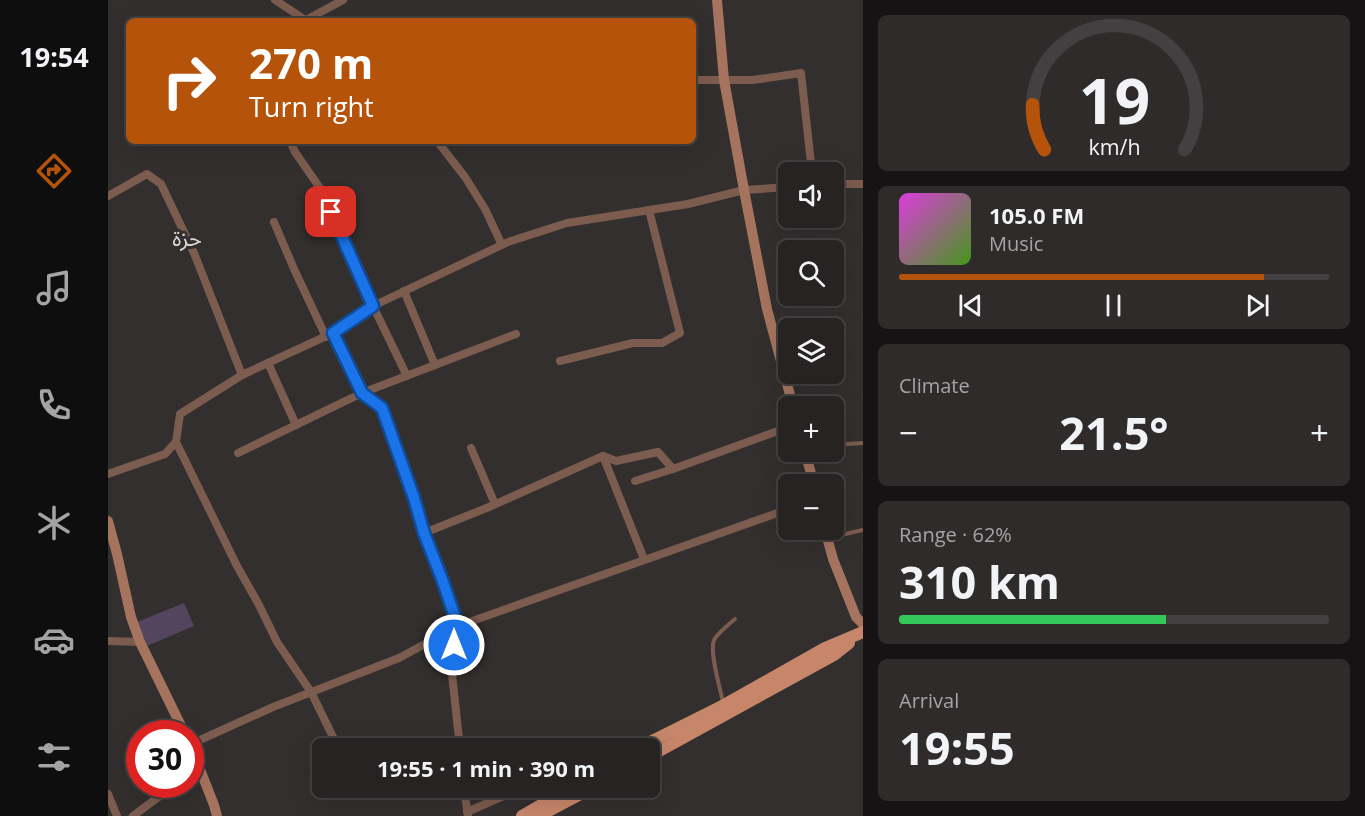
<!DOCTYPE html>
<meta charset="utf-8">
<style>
:root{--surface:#262322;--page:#2e2b2a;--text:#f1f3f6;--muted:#a4a4a5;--line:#424040;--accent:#b45309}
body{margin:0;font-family:"Open Sans","Noto Sans Arabic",sans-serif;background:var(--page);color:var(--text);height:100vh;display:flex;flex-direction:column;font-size:22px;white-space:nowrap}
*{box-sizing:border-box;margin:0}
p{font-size:20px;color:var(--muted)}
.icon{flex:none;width:33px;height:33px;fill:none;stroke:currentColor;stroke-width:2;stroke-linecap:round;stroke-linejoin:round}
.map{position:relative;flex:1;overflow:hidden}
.details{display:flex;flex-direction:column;gap:15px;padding:15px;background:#151313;width:502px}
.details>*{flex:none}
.top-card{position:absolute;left:18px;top:18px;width:570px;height:126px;border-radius:9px;box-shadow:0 6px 24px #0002,0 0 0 2px var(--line);background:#b45309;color:#fff;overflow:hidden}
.controls{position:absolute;left:670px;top:162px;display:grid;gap:12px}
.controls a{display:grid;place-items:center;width:66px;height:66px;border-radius:9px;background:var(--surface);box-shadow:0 6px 24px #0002,0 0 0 2px var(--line);font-size:30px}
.speed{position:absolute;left:18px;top:720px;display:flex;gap:12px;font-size:30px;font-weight:700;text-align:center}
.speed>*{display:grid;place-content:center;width:78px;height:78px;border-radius:50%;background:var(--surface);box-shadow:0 6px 24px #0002,0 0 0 2px var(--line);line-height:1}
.speed .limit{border:9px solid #d22;background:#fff;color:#111}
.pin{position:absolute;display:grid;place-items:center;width:51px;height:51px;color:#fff;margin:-26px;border-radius:12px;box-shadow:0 3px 9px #0006}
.me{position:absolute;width:66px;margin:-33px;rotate:0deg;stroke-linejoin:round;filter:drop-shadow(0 0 4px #0008)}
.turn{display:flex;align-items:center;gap:21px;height:126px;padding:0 24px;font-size:27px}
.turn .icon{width:78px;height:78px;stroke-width:2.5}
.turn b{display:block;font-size:42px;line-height:51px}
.big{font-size:45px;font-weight:700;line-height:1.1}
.details .tile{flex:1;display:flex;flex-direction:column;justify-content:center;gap:9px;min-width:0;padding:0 21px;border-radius:9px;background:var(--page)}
.details .dial{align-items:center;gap:0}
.dial svg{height:156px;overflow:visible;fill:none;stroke:var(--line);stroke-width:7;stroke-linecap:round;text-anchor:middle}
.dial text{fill:var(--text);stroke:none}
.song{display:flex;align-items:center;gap:18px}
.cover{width:72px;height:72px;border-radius:9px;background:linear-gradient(135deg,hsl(300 70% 55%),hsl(100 70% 35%))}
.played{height:6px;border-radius:3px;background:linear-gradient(90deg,var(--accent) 85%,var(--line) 85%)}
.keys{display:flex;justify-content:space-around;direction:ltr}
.heat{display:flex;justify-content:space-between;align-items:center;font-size:33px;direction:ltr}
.charge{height:9px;border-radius:4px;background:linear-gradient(90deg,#34c759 62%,var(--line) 0)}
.trip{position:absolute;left:204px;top:738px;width:348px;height:60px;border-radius:9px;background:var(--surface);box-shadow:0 6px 24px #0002,0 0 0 2px var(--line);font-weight:700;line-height:60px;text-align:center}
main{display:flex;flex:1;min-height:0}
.tab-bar{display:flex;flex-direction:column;width:108px;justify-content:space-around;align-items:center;background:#0f0e0e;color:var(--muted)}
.tab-bar .icon{width:42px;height:42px}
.tab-bar .selected{color:var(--accent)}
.tab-bar b{font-size:27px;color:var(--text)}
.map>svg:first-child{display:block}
</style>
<main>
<nav class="tab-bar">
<b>19:54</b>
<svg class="icon selected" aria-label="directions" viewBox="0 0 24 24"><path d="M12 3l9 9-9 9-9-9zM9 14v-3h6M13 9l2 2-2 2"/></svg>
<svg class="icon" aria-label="music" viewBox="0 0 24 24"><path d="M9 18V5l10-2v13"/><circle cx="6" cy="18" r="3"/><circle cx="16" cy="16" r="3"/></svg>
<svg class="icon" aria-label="phone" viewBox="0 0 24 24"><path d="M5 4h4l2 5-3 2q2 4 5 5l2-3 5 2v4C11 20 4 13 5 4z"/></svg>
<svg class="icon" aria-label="climate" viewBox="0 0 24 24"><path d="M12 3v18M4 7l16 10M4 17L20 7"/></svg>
<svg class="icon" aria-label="car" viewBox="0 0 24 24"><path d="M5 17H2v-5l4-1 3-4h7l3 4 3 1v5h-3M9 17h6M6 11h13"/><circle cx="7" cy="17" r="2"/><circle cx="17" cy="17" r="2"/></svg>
<svg class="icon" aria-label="filters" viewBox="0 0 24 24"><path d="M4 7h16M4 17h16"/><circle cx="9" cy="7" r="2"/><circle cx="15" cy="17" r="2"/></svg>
</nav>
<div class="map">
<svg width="755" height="816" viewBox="0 0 755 816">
<rect width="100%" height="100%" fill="#322f2e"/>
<path fill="#53455e" d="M76 603 86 626 39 646 29 622Z"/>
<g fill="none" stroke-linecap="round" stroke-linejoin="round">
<g stroke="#7c5c4e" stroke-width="4">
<path d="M726 445 755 443"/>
<path d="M720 538 755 530"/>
<path d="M615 702C612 688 601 651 606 640 609 634 621 624 627 619"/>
</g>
<g stroke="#7c5c4e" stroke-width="8">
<path d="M167 0 199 21"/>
<path d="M196 21 235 0"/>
<path d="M585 80H645L693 73 704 172"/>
<path d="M182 141 187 152 214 191 265 306 299 376"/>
<path d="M329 141 357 177 377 209 394 245"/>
<path d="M726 184H755"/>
<path d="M0 196 39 174 53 184 86 253 134 375"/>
<path d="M166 222 186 269 218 337"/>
<path d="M296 291 327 365"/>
<path d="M225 333 254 393 274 408 306 498 316 533 334 579 350 626 343 665 352 748"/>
<path d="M452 361 525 343H554L572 333 541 210"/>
<path d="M160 363 188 425"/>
<path d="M68 442 129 566 151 605 169 642 203 692 227 741"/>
<path d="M363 448 387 504"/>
<path d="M130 453 254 393 408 334"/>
<path d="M495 456 536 559"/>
<path d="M0 474 57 454 68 442 72 414 134 375 225 333 265 306 400 242 459 223 580 204 636 190 681 187"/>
<path d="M527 481 565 469 681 427"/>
<path d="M316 533 381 507 495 456 508 461 550 452 565 469"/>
<path d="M0 641 32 642"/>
<path d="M83 744 165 707 291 658 350 626 681 509"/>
<path d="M356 788 360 816"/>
<path d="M0 794 9 816"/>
<path d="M359 812 414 788"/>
<path d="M25 816 68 784"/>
</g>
<g stroke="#a6745e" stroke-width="10">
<path d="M609 0 616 80 636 190 659 309 685 406"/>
<path d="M697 452 706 484"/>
<path d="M0 521 9 554 23 617 32 642 77 734"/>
<path d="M717 530 725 559 748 617 755 624"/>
<path d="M82 744 106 805 109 816"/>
</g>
<g stroke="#c7866a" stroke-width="12">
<path d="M530 748 616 705 717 648 755 632"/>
<path d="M542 756 726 655 741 643"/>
<path d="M414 816 463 788"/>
<path d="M431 816 484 788"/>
</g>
</g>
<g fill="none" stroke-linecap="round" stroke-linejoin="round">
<g stroke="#114b97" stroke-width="15">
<path id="route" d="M223 212 265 306 225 333 254 393 274 408 306 498 316 533 334 579 350 626 346 645"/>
</g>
<use href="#route" stroke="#1a73e8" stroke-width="10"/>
</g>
<g text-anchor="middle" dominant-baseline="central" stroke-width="6" stroke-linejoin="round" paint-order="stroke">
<g font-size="22" fill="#dbd9d8" stroke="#322f2e">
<text x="79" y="237">حزة</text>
</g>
</g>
</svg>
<div class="controls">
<a><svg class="icon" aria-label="sound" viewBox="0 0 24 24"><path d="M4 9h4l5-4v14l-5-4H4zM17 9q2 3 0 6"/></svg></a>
<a><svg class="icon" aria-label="search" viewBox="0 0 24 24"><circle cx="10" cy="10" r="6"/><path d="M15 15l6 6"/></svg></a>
<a><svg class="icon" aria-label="layers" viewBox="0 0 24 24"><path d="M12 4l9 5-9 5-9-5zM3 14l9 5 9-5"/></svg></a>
<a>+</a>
<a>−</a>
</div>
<div class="speed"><div class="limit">30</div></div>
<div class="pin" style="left:223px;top:212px;background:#d93025"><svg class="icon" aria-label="arrive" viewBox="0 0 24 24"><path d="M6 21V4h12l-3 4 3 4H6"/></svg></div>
<svg class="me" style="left:346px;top:645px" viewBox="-20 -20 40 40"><circle r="17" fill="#1a73e8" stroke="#fff" stroke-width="3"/><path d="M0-11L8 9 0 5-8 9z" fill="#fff"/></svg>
<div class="trip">19:55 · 1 min · 390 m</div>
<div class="top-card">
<div class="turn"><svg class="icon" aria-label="right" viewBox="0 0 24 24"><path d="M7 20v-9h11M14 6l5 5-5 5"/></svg><div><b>270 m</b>Turn right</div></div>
</div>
</div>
<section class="details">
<div class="tile dial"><svg viewBox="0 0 100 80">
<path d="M14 69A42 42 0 1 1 86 69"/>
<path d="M14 69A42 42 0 0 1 8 46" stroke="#b45309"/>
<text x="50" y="56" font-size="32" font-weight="700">19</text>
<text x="50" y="72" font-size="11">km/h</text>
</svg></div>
<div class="tile">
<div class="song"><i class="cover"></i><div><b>105.0 FM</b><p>Music</p></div></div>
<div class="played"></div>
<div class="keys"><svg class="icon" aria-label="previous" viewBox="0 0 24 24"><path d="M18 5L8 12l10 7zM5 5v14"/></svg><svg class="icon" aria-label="pause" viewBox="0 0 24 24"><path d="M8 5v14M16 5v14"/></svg><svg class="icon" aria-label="next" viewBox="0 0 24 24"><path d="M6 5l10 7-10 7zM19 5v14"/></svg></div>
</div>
<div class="tile"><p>Climate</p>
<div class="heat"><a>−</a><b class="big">21.5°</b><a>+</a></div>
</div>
<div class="tile"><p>Range · 62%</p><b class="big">310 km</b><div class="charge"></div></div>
<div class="tile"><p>Arrival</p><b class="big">19:55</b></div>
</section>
</main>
